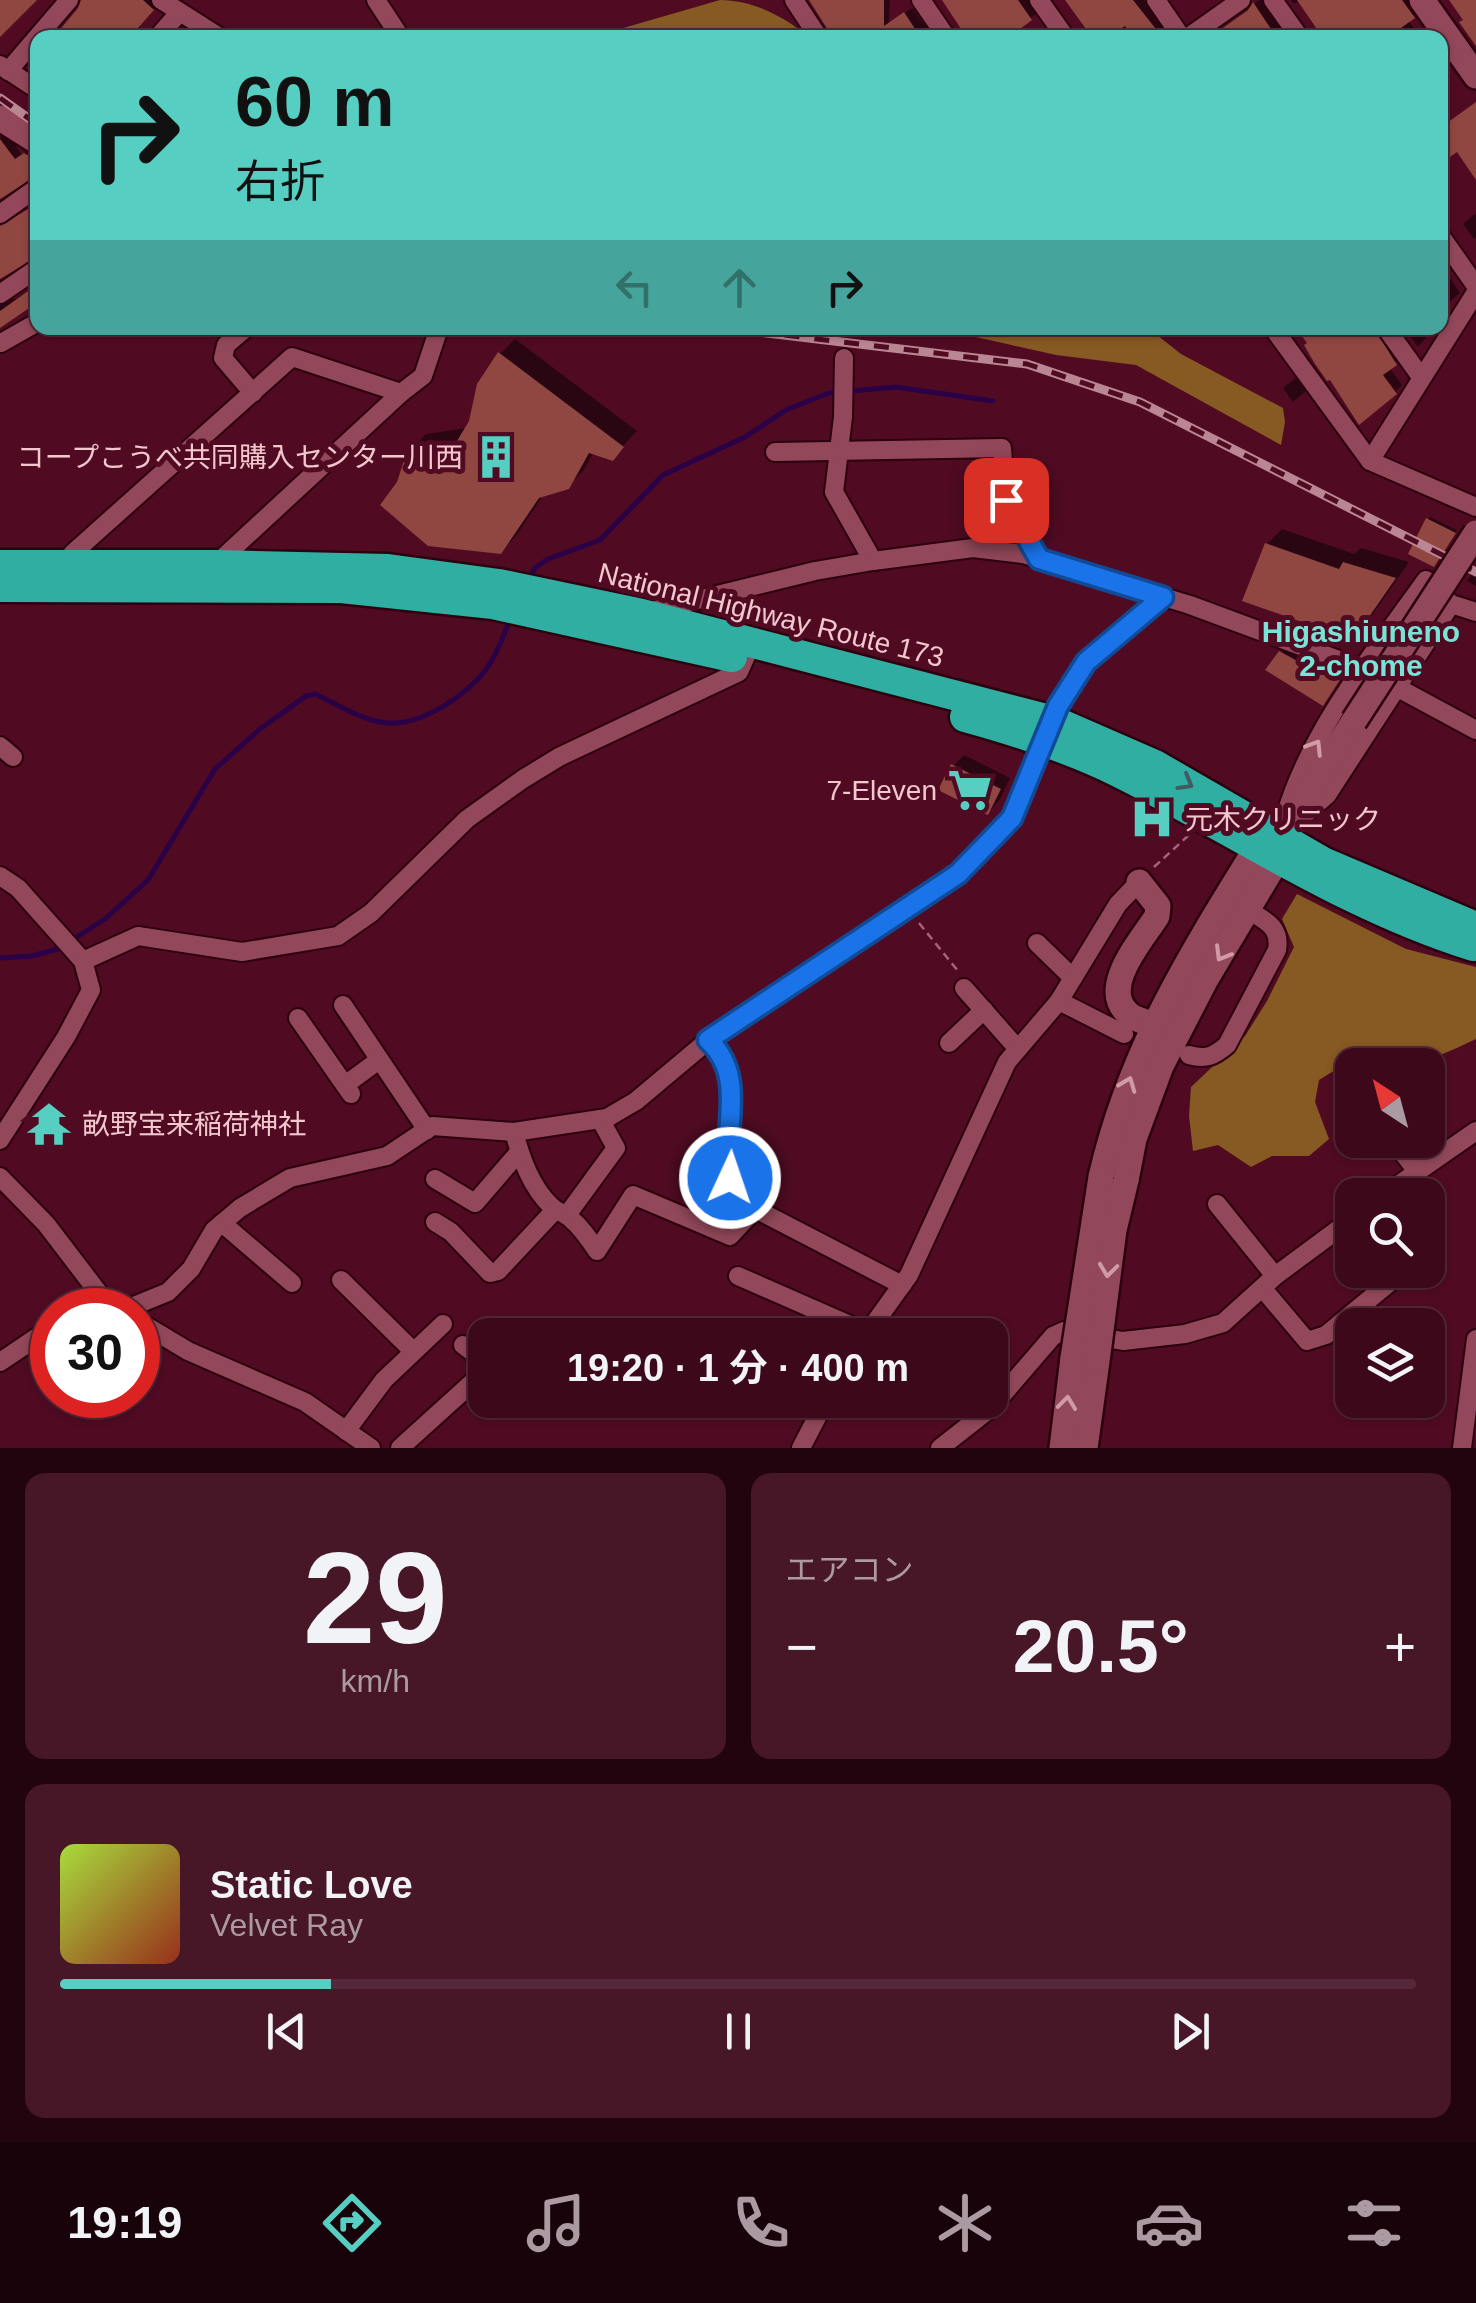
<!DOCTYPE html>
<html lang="ja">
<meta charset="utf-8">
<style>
:root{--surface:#3c081a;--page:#471627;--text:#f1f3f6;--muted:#ac9aa2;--line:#552939;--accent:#57cec2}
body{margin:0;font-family:Arial,"Noto Sans JP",sans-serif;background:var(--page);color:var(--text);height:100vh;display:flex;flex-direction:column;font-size:38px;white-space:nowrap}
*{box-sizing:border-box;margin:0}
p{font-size:32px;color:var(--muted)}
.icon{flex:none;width:55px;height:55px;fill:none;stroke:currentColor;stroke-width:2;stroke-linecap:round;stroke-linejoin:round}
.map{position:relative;height:1448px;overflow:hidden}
.drawer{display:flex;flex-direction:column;gap:25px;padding:25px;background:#21040e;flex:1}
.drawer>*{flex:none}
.top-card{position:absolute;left:30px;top:30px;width:1418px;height:305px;border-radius:20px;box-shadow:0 2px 8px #0004,0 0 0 2px var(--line);background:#57cec2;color:#111;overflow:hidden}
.needle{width:65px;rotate:324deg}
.controls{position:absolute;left:1335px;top:1048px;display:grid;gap:20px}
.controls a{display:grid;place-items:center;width:110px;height:110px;border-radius:20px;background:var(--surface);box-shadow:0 2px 8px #0004,0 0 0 2px var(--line);font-size:50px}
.speed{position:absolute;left:30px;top:1288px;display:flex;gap:20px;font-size:50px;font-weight:700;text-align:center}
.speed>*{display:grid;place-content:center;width:130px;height:130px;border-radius:50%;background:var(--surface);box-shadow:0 2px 8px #0004,0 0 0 2px var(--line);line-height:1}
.speed .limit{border:15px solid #d22;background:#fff;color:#111}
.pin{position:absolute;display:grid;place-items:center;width:85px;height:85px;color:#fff;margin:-42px;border-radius:20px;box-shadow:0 5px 15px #0006}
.me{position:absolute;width:110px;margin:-55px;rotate:3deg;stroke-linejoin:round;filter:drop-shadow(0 0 8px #0008)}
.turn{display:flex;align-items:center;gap:35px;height:210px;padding:0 40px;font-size:45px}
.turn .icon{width:130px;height:130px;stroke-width:2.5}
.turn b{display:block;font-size:70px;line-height:85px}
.lanes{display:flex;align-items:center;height:95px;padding:0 40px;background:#0003;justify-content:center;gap:50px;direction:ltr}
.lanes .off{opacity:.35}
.big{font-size:75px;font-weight:700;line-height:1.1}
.drawer .card{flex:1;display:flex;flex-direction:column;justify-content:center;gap:15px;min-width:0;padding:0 35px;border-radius:20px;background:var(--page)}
.drawer .dial{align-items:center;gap:0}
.dial b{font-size:130px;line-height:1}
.song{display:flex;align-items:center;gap:30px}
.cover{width:120px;height:120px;border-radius:15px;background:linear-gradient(135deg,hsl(80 70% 55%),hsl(10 70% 35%))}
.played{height:10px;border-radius:5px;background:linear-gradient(90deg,var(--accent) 20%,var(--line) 20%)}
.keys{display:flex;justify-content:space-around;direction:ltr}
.heat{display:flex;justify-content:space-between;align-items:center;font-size:55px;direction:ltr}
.drawer .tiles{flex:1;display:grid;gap:25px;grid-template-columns:1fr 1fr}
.card:last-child{grid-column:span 2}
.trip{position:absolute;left:468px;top:1318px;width:540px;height:100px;border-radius:20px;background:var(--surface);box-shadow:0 2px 8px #0004,0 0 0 2px var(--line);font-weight:700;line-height:100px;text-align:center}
.tabs{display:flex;height:160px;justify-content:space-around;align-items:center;background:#18030a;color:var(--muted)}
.tabs .icon{width:70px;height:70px}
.tabs .active{color:var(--accent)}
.tabs b{font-size:45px;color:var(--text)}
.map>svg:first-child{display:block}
</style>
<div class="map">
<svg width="1476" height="1448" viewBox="0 0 1476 1448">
<rect width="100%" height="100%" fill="#500b23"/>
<g fill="#875923">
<path d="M720 0C752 0 784 16 808 37H612L613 31Z"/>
<path d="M936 328H1148L1181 354 1283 408 1285 422 1281 445 1136 365 1056 355Z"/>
<path d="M1297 894 1406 949 1476 967V1039C1426 1062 1414 1070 1358 1056L1319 1080 1315 1102 1329 1139 1309 1156H1272L1251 1167 1218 1145 1193 1151 1189 1116 1191 1087 1245 1036 1267 1001 1294 947 1282 919Z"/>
</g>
<g fill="#0007">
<path d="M83 0H157L159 2 137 25 142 30 135 38H57L81 9Z"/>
<path d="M817 0H890L889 23 912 8 932 36 936 33 939 38H871L863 27Z"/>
<path d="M945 0H1031L1038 12 1011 33 1014 38H970Z"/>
<path d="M1068 0H1144L1165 24 1153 35 1155 38H1086L1088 29Z"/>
<path d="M1259 0H1262L1288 38H1212Z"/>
<path d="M1291 0H1413L1420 9 1408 20 1421 38H1328L1300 0 1294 4Z"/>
<path d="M191 23 208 38H177Z"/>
<path d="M6 133 22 155 32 148 38 150V173L0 196V138Z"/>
<path d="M1476 213V237L1474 239 1463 224Z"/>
<path d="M1443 255 1451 266 1446 272 1460 293 1440 309V257Z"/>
<path d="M38 284V300L0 325V299H16Z"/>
<path d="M1189 328H1209L1196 337Z"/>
<path d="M1299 328H1382L1402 356 1389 367 1402 385 1395 392 1310 343Z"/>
<path d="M1411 328H1434L1418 347 1407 332Z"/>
<path d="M515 339 637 431 612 458 594 452 583 471 567 487 544 494 516 536 500 552 399 483 410 450 426 434 468 428 480 385 500 354Z"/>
<path d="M1302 373 1312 386 1293 402 1283 388Z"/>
<path d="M1430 517 1457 530 1437 562 1428 519Z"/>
<path d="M1282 529 1354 554 1361 548 1409 562 1368 621 1353 637 1267 544Z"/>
<path d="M1476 567V586L1467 581Z"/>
<path d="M1288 646 1324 665 1328 661 1347 667 1329 696 1281 653Z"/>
<path d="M964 755 1010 778 999 801 988 812 953 766Z"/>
</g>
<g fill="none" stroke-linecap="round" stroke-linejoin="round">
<g stroke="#2a0047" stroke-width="5">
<path d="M527 580 536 567 548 559 600 540 663 475 745 437 786 410 829 393 896 387 993 401"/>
<path d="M0 958 32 956 58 949 105 919 148 880 215 769 260 729 306 696 315 694C335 703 358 718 380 722 414 729 454 703 478 679 494 663 502 639 511 617"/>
</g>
</g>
<g fill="#904741">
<path d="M0 0H37L0 37Z"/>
<path d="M81 0H143L154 10 129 38H53L78 8Z"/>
<path d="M809 0H884V26L904 12 921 38H867L862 30 852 38H833Z"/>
<path d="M942 0H1018L1032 20 1008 38H967Z"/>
<path d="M1065 0H1133L1163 38H1133L1125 26 1108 38H1078L1086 29Z"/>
<path d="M1297 0H1402L1415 18 1387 38H1323Z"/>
<path d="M1449 0H1476V46L1459 22 1463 20Z"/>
<path d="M1253 2 1277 38H1209L1248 10Z"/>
<path d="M1476 102V180L1457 152 1440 164V128Z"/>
<path d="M0 139 15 159 24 153 38 161V175L0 199Z"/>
<path d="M38 203V256L0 279V226Z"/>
<path d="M38 284V302L0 328V311Z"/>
<path d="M1296 328H1374L1397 365 1383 375 1397 394 1359 425 1330 380 1327 381 1315 364 1304 345 1307 343Z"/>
<path d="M498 352 624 447 613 461 589 453 569 489 539 498 501 554 428 546 380 505 397 482 408 448 457 441 469 421 477 384Z"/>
<path d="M1426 518 1456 533 1434 567 1408 554Z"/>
<path d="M1265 543 1339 569 1343 562 1396 578 1353 640 1242 601Z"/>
<path d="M1279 651 1316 671 1319 666 1343 675 1323 706 1265 670Z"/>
<path d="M951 764 1001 789 988 815 938 790Z"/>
</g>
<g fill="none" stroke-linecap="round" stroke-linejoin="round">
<g stroke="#2d000e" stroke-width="22">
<g id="street">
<path d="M161 0 221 38"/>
<path d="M376 0 401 38"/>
<path d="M794 0 819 38"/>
<path d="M921 0 947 38"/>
<path d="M1039 0 1066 38"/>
<path d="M1156 0 1182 38"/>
<path d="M1273 0 1300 38"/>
<path d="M157 38 178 14"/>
<path d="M1187 38 1241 0"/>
<path d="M0 65 38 90"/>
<path d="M8 71 69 0"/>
<path d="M0 214 38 187"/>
<path d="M1440 235 1476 286"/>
<path d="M0 294 38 268"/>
<path d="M246 328 226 345 223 358 253 393"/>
<path d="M1273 328 1370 461 1476 507"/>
<path d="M1386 328 1421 377"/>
<path d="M1 343 38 322"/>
<path d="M844 358 843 417 834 492 873 561"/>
<path d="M401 393 423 376 439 328"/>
<path d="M775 452 1002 448 1006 500 1039 559"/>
<path d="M1370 461 1476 292"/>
<path d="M65 565 73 553 292 357 401 393 215 565"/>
<path d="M652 611 815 571 873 561 973 548 1023 554 1190 605 1363 669 1476 730"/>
<path d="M0 746 13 757"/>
<path d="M1285 817C1310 730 1374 653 1426 580L1451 604 1476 612"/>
<path d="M1295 823 1327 795 1451 604"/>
<path d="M0 876 18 888 83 961"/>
<path d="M1037 943 1073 978"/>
<path d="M964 988 1018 1049"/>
<path d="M1059 1001 1124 1034"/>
<path d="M343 1005 427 1130"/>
<path d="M298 1018 351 1094"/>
<path d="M708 1040C758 1086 708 1155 742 1202L902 1285"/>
<path d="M949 1043 984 1010"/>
<path d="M1189 1055C1206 1060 1214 1056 1227 1045L1277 950C1281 927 1266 921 1248 910"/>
<path d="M345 1085 379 1060"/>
<path d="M514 1132C521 1158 531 1187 551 1206 557 1212 565 1213 571 1219 582 1228 589 1239 597 1251L633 1195 730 1236 754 1210"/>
<path d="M0 1140 66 1037 91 990 83 961 138 936 242 952 338 936 371 913 467 819 523 779 559 757 739 672 750 647"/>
<path d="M1393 1140 1416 1170"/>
<path d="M0 1177 46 1224 101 1296 119 1310"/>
<path d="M435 1179 475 1203 519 1152"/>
<path d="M1384 1195 1476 1131"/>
<path d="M1217 1204 1275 1276"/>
<path d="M567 1215 616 1148 600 1119"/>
<path d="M435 1222 451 1232 490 1273 498 1271 555 1210"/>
<path d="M222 1223 292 1283"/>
<path d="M738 1276 868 1333"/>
<path d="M341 1280 413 1351"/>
<path d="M1264 1290 1307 1341 1326 1335 1401 1273 1399 1270"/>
<path d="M79 1310 101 1296"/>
<path d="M124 1310 168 1292 191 1269 214 1230 240 1208 290 1178 387 1156 432 1126 514 1132 607 1118 636 1101 717 1033 958 874 1011 817 1057 706 1085 662 1163 597"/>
<path d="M138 1321 188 1351 305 1402 371 1448"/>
<path d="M866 1335 909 1275 1007 1062 1059 1001 1118 904 1139 882"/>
<path d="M463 1345 485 1362"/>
<path d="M0 1362 52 1327"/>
<path d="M346 1431 384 1380 443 1324"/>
<path d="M400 1448 485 1371"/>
<path d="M801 1448 826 1400"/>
<path d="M940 1448 991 1408 1053 1336 1064 1331 1123 1341 1185 1334 1223 1323 1275 1276 1352 1219"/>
<path d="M1462 1448 1476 1339"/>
</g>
</g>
<g stroke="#2d000e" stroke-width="30">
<g id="secondary">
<path d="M1422 0 1476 76"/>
<path d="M0 118 38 142"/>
<path d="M1139 882 1158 906 1157 916C1142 940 1096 990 1131 1016 1137 1020 1147 1022 1154 1025"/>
<path d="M1101 1177C1130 1051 1189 957 1256 849L1275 839"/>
<path d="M1126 1180 1134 1139 1161 1066 1206 979 1277 860 1279 836 1354 721"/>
<path d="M1062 1448 1073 1358"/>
<path d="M1085 1448 1097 1361"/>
</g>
</g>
<g stroke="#2d000e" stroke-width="35">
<g id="highway">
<path d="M0 565H215L388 569 499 584 642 614 1054 721 1155 765 1323 862 1476 927"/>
<path d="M0 587 341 588 493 604 732 657"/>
<path d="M965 717C1016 731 1069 748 1116 771 1237 831 1343 905 1473 946"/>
</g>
</g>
<g stroke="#9f6676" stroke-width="2.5" stroke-dasharray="8 5" stroke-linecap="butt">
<path d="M845 330V328"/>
<path d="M1154 867 1189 835"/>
<path d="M919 923 958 971"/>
</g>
<use href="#street" stroke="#92485a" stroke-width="18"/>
<use href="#secondary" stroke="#92485a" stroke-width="25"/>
<use href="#highway" stroke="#31aea2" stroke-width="30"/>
<g stroke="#ba8693" stroke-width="9">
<g id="rail">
<path d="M0 98 38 125"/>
<path d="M725 328 1027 364 1140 402 1476 572"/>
</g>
</g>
<use href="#rail" stroke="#500b23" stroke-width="5" stroke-dasharray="15" stroke-linecap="butt"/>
<g stroke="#2d000e" stroke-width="30" stroke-linecap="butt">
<g id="secondary-bridge">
<path d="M1354 721 1476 533"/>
<path d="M1073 1358 1101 1177"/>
<path d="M1097 1361 1114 1230 1126 1180"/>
</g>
</g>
<use href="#secondary-bridge" stroke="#92485a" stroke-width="25"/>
</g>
<defs><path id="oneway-chevron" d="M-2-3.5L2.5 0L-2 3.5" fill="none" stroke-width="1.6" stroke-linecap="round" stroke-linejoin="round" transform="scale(2.5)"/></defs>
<g stroke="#d09ba5">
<use href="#oneway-chevron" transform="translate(1315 747) rotate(-58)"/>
<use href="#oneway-chevron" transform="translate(1222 954) rotate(121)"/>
<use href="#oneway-chevron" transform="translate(1128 1084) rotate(-69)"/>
<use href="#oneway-chevron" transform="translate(1108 1270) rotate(97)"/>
<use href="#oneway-chevron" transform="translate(1067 1403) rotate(-83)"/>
</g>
<use stroke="#405c62" href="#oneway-chevron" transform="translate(1186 783) rotate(30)"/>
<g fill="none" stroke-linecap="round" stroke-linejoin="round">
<g stroke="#114b97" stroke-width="25">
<path id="route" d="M730 1178C732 1166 728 1159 728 1147 730 1110 740 1069 708 1040L958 874 1012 818 1058 706 1086 662 1163 597 1039 559 1006 500"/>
</g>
<use href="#route" stroke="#1a73e8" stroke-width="18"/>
</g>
<defs>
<g id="building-bare" transform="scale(3.45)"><path d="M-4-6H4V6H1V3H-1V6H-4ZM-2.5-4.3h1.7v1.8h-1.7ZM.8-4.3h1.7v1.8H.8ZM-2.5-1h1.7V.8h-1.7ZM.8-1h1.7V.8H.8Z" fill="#57cec2" stroke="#500b23" stroke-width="2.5" paint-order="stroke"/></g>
<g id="supermarket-bare" transform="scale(3.45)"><path d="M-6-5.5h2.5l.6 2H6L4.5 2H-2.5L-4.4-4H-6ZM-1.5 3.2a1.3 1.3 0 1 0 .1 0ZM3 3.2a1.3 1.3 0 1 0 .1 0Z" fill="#57cec2" stroke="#500b23" stroke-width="2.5" paint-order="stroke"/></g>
<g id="hospital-bare" transform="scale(3.45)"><path d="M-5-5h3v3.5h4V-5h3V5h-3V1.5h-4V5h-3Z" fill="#57cec2" stroke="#500b23" stroke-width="2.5" paint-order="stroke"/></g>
<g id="temple-bare" transform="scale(3.45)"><path d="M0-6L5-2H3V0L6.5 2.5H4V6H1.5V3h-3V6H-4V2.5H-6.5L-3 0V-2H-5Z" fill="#57cec2" stroke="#500b23" stroke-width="2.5" paint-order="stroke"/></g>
</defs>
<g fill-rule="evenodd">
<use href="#building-bare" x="496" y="457"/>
<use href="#supermarket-bare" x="970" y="790"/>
<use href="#hospital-bare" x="1152" y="819"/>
<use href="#temple-bare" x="49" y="1124"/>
</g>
<g text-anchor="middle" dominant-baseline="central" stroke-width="10" stroke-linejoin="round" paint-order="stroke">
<g font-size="28" fill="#f2c7ce" stroke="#500b23" text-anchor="end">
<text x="463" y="457">コープこうべ共同購入センター川西</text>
<text x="937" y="790">7-Eleven</text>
<text x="1185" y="819" text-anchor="start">元木クリニック</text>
<text x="82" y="1124" text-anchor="start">畝野宝来稲荷神社</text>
</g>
<g font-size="28" fill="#f2c7ce" stroke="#500b23">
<text transform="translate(771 615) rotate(14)">National Highway Route 173</text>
</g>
<g font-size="30" font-weight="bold" fill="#79e3d7" stroke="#500b23">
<text x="1361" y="631">Higashiuneno<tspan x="1361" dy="34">2-chome</tspan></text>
</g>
</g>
</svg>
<div class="controls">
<a><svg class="needle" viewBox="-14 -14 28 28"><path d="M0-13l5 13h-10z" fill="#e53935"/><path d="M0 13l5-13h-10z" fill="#ac9aa2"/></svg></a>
<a><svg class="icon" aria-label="search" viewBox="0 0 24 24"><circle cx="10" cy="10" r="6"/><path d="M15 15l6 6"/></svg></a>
<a><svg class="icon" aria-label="layers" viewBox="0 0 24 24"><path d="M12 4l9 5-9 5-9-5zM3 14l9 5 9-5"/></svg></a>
</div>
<div class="speed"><div class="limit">30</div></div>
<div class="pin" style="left:1006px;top:500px;background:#d93025"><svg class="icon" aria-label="arrive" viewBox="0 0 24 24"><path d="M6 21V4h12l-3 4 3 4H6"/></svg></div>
<svg class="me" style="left:730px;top:1178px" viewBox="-20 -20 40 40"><circle r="17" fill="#1a73e8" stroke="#fff" stroke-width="3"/><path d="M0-11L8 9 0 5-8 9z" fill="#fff"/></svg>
<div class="trip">19:20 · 1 分 · 400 m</div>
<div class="top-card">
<div class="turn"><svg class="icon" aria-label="right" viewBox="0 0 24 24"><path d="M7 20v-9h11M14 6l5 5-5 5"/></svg><div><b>60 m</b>右折</div></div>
<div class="lanes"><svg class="icon off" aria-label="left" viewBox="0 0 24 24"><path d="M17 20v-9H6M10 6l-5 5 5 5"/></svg><svg class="icon off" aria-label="ahead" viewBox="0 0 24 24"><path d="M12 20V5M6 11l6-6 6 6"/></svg><svg class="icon" aria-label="right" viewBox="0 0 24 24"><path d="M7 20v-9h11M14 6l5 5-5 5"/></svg></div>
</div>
</div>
<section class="drawer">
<div class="tiles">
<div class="card dial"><b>29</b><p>km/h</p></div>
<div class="card"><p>エアコン</p>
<div class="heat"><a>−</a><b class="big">20.5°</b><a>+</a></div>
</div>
<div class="card">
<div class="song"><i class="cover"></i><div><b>Static Love</b><p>Velvet Ray</p></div></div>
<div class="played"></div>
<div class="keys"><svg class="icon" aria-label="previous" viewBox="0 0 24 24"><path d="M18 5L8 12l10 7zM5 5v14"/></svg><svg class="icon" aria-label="pause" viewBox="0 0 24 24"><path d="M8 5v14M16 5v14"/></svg><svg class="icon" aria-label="next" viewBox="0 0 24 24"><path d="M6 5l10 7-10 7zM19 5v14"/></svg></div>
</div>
</div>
</section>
<nav class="tabs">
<b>19:19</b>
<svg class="icon active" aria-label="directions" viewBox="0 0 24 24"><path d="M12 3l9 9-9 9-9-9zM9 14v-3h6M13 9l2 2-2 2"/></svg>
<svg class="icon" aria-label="music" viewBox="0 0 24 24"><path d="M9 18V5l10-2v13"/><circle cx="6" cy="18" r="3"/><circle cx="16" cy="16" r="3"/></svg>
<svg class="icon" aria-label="phone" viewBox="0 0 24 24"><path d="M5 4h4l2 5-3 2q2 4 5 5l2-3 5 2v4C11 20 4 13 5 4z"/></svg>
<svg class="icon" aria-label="climate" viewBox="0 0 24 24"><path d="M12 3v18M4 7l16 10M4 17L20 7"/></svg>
<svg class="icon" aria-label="car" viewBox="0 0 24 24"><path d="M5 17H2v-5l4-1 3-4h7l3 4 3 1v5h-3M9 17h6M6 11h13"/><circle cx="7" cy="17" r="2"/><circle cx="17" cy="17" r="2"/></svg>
<svg class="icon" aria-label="filters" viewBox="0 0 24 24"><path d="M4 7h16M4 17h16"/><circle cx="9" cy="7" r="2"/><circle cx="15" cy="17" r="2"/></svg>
</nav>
